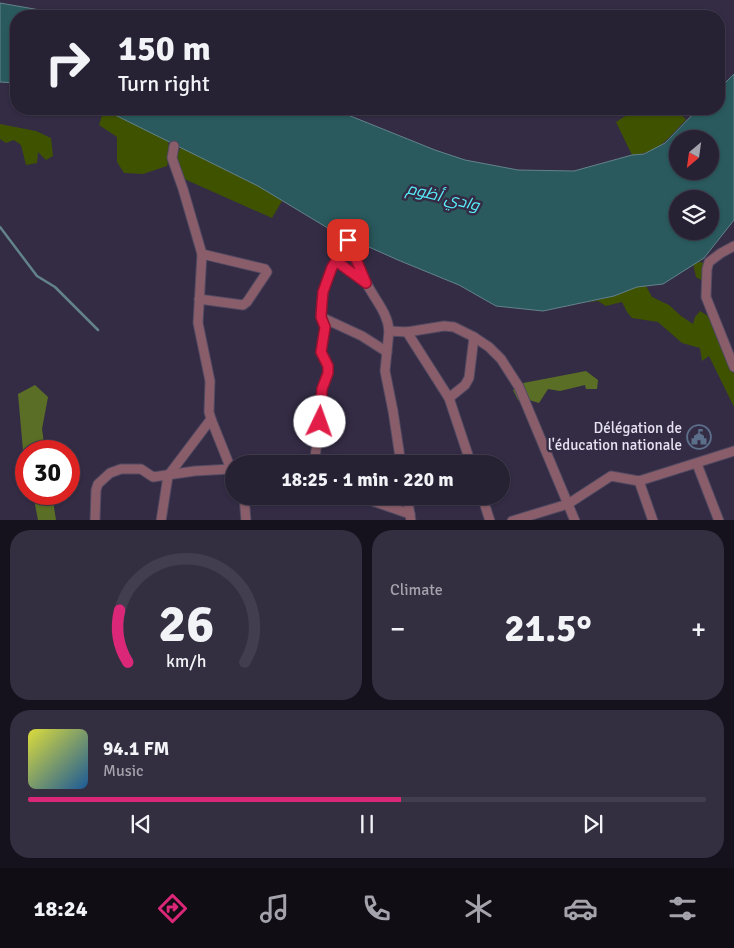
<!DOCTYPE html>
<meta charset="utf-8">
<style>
:root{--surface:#272134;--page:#332e40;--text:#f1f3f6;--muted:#a4a3ac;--line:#433e4f;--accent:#db2777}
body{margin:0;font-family:Signika,Cairo,sans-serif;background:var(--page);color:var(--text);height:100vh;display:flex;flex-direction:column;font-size:19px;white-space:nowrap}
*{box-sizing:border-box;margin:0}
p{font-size:16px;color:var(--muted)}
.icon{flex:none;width:28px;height:28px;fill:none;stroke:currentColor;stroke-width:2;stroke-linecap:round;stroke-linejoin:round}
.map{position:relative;height:520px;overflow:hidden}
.details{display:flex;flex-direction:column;gap:10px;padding:10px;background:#15121d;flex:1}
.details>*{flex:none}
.top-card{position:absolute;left:10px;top:10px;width:715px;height:105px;border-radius:20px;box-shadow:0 1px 4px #0004,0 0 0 1px var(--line);background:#272134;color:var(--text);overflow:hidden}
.needle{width:32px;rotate:209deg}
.tools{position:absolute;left:669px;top:130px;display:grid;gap:10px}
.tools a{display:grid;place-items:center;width:50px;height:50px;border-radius:50%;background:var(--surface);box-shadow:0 1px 4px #0004,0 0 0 1px var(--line);font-size:25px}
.speed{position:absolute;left:15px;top:440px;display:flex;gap:10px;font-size:25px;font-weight:700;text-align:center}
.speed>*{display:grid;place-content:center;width:65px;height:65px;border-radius:50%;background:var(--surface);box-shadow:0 1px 4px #0004,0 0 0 1px var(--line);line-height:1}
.speed .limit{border:8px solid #d22;background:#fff;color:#111}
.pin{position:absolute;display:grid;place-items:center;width:42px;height:42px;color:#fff;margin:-21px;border-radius:10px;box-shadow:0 2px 8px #0006}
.me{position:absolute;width:55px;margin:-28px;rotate:3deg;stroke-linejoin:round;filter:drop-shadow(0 0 4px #0008)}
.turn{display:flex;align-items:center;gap:18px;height:105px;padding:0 25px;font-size:22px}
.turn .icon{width:65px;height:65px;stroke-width:2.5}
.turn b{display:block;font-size:35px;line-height:42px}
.big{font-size:38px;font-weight:800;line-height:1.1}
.details .tile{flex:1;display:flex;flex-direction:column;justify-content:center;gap:8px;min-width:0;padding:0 18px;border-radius:20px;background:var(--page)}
.details .dial{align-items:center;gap:0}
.dial svg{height:130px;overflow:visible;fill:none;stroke:var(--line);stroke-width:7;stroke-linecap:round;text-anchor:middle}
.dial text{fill:var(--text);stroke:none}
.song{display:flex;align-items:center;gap:15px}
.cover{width:60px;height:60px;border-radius:8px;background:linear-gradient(135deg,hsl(60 70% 55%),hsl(210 70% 35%))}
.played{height:5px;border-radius:2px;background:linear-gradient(90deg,var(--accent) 55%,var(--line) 55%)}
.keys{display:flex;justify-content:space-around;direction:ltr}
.heat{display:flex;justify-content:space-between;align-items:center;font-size:28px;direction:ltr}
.details .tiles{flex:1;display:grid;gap:10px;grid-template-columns:1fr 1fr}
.tile:last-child{grid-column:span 2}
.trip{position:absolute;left:225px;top:455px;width:285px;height:50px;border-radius:25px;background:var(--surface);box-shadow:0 1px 4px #0004,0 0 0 1px var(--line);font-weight:800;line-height:50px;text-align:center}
.tab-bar{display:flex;height:80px;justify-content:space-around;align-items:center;background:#100d15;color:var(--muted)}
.tab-bar .icon{width:35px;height:35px}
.tab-bar .active{color:var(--accent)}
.tab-bar b{font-size:22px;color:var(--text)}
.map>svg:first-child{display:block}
</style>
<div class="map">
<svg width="734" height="521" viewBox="0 0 734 521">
<rect width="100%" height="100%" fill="#342c45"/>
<g fill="#3e5200">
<path d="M104 109 168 141 170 153 167 166 143 174 124 173 117 162V137L99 125Z"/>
<path d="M628 109H677L686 120C667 138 660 153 632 155L616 122 630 113Z"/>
<path d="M0 124 36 131 51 138 53 156 46 160 38 152 37 163 26 165 21 145 14 140 6 143 0 139Z"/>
<path d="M181 147 258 186 282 201 272 218 182 178 175 158Z"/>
<path d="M701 262 704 263 707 275 701 280 696 277 693 263Z"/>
<path d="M646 286 652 297 669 305 681 316 693 324 695 317 700 311 708 316 734 374V407L709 356 702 361 700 348 682 343 658 322 632 318 627 312 622 302 606 306 598 301 586 303 614 296 637 287Z"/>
</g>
<g fill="#5a6f25">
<path d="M586 371 598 380 597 389H586L585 385 560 391 548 389 539 403 529 400 523 404 518 400 513 390 518 384Z"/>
<path d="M35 385 48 397 42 429 45 451H26V465L23 450 18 394Z"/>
<path d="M33 494H52L56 520H38Z"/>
</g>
<g fill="#2a5a5e" stroke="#63838a" fill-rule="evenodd">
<path d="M0 3 74 16H16V83L0 82Z"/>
<path d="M734 74V220L704 258 663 284 637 287 614 296 543 311 496 306 459 285 398 260 331 230 258 186 103 109H333L435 150 465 160 518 170 574 171 632 155 644 154 665 143 698 109H719V89ZM678 139H710V171H678ZM678 199H710V231H678Z"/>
</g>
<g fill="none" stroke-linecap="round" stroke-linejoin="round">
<path stroke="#63838a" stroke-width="2.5" d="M0 227 37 276 55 287 98 330"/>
<g stroke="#514961" stroke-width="11">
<g id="minor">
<path d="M348 240C354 255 359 271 367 284 375 300 388 313 389 331"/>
<path d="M734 246 721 253 709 262 707 269 706 297 734 367"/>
<path d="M199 299 243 305 247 302 267 272 265 269 202 254"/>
<path d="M321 317 362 336 387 352"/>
<path d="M449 398 465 385 469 378 474 337"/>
<path d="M211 419 231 469 234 468"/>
<path d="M314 464 320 422 322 389 328 373V365L321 352 325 327 321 313 323 292 332 267 336 261 366 283"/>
<path d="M401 464 393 411 385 371 389 331 407 332"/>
<path d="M471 464 449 398 407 332 444 326 454 327 474 337 489 347 501 359 519 387 575 521"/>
<path d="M697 464 719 521"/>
<path d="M639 481 653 521"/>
<path d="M244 496 246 521"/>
<path d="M358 496 410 514"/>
<path d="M407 496 411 521"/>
<path d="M482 496 490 521"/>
<path d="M95 521 96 490 98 484 110 473 121 469H141L153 477 195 471 231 469"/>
<path d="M161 521 168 476 211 419 209 412 210 381 198 323 202 254 183 189 172 158 174 146"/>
<path d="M512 521 568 504 611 476 639 481 734 451"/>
</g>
</g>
<use href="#minor" stroke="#895e6a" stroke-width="9"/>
</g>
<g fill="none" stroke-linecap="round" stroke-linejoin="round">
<g stroke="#92132f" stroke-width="12">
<path id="route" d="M320 422 322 389 328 373V366L321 352 325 327 321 317 322 303 323 292 332 267 336 261 366 283 348 240"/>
</g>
<use href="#route" stroke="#e11d48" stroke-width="9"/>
</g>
<defs>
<g id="civic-ring" transform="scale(1.25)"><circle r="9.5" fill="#342c45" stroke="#5c6f8a" stroke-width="1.5"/><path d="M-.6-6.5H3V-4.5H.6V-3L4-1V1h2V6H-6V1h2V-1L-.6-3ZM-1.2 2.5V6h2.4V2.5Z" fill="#5c6f8a"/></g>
</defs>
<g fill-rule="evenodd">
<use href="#civic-ring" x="699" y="437"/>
</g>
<g text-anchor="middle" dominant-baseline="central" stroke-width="5" stroke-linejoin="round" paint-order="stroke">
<g font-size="15" fill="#e7e2f2" stroke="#342c45" text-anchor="end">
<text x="682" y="428">Délégation de<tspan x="682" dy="17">l'éducation nationale</tspan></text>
</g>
<g font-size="16" font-style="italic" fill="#59f2ff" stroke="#342c45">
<text transform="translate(443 197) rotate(14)">وادي أظوم</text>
</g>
</g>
</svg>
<div class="tools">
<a><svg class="needle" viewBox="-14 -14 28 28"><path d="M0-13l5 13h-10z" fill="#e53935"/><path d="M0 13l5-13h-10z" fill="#a4a3ac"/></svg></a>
<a><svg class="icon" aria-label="layers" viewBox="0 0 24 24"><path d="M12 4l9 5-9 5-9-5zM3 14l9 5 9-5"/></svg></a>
</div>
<div class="speed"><div class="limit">30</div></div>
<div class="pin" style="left:348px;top:240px;background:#d93025"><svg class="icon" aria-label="arrive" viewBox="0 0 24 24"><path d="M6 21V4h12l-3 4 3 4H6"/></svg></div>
<svg class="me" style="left:320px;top:422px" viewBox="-20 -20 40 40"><circle r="19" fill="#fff"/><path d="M0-13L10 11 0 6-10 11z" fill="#e11d48"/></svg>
<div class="trip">18:25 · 1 min · 220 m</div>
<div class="top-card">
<div class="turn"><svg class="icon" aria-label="right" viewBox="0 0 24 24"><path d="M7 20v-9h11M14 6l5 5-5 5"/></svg><div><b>150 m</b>Turn right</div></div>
</div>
</div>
<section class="details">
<div class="tiles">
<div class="tile dial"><svg viewBox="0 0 100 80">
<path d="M14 69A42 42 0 1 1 86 69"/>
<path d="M14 69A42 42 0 0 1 9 37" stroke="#db2777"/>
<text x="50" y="56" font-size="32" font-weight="700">26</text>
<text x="50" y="72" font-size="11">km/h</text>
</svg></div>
<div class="tile"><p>Climate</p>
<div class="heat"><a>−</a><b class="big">21.5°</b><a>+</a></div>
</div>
<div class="tile">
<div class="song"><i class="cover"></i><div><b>94.1 FM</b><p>Music</p></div></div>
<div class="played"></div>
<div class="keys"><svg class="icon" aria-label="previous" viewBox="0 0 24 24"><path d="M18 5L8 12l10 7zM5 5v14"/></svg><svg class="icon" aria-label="pause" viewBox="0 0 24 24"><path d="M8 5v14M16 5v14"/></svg><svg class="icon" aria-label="next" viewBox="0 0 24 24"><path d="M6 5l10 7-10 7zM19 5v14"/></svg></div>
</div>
</div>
</section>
<nav class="tab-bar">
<b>18:24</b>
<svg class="icon active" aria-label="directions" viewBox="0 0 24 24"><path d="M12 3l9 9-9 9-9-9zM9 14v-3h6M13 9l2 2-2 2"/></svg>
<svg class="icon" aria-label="music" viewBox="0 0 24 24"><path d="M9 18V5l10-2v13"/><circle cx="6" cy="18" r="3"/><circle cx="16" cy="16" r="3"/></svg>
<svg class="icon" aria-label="phone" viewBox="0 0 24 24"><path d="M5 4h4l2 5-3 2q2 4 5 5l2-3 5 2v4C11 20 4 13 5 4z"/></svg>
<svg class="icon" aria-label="climate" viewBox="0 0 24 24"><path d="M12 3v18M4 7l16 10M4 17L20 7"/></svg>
<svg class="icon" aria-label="car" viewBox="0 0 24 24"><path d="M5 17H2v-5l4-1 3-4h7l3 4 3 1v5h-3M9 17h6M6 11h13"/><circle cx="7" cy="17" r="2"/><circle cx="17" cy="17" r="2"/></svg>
<svg class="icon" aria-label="filters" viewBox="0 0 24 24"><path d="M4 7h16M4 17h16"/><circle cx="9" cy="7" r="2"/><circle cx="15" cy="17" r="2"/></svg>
</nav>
